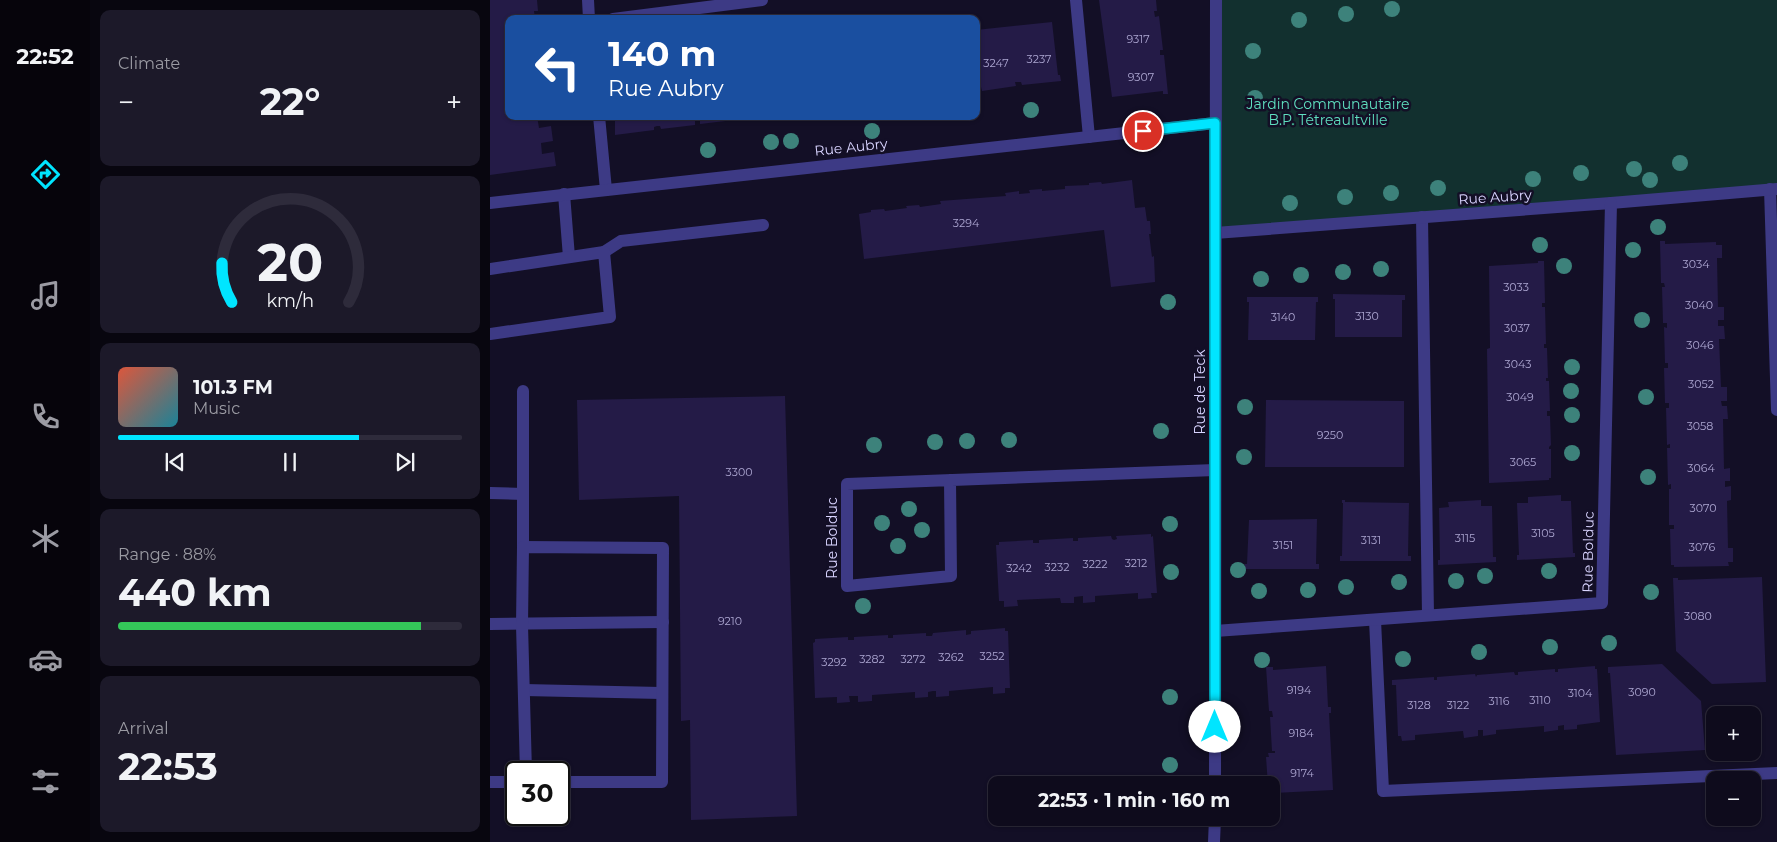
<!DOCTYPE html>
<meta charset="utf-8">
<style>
:root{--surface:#0e0b1c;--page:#1c1929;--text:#f1f3f6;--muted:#9b9ba3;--line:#2e2b3b;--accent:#00e5ff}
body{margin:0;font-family:Montserrat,sans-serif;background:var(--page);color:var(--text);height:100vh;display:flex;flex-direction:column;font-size:19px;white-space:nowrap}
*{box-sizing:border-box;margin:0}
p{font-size:16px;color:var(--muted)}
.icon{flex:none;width:28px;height:28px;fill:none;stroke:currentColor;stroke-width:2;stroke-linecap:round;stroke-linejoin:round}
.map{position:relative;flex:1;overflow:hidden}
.details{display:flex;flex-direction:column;gap:10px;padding:10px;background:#08060f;width:400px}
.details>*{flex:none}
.banner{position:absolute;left:15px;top:15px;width:475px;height:105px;border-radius:10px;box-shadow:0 1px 4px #0004,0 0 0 1px var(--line);background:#1a4fa0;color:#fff;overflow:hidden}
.buttons{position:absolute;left:1216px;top:706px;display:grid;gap:10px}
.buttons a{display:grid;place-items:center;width:55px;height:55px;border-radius:10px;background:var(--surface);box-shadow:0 1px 4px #0004,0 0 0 1px var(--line);font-size:25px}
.speed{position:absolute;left:15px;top:761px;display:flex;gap:10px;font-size:25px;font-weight:700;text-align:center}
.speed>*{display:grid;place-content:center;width:65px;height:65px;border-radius:50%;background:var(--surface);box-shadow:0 1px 4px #0004,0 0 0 1px var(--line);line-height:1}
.speed .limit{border:2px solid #111;border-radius:8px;background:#fff;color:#111}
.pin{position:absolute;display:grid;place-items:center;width:42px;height:42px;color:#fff;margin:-21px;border:2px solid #fff;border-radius:50%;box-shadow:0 1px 5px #0007}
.me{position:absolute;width:55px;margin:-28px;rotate:0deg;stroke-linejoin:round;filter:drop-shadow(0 0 4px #0008)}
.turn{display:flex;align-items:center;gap:18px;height:105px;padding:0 20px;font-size:22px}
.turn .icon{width:65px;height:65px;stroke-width:2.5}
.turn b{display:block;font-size:35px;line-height:42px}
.big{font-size:38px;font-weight:700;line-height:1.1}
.details .tile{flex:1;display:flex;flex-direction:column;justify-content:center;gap:8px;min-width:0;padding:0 18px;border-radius:10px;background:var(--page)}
.details .dial{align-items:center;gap:0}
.dial svg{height:130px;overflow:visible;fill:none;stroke:var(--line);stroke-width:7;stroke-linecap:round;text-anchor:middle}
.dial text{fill:var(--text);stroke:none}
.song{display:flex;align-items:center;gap:15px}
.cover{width:60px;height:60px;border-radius:8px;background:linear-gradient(135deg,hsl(10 70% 55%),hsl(190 70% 35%))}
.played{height:5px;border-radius:2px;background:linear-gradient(90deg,var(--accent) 70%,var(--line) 70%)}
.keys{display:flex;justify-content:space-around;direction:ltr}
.heat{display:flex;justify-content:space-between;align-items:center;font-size:28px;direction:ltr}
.charge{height:8px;border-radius:4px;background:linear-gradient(90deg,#34c759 88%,var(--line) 0)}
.trip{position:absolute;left:498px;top:776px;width:292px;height:50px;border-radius:10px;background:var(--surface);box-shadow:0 1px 4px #0004,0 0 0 1px var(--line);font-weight:700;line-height:50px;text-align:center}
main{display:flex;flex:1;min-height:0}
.tab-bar{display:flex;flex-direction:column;width:90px;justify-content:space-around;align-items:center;background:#06040b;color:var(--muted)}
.tab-bar .icon{width:35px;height:35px}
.tab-bar .on{color:var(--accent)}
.tab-bar b{font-size:22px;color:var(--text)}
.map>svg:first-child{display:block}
</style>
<main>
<nav class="tab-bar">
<b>22:52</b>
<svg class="icon on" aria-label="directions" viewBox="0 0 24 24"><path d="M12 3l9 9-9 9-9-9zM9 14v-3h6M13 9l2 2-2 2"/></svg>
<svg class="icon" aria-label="music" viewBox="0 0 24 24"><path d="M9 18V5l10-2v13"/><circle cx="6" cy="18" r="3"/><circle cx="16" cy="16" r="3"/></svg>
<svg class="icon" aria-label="phone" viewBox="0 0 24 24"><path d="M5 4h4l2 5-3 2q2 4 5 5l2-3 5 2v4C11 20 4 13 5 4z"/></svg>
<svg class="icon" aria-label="climate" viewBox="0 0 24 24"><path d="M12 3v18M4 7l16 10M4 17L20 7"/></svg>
<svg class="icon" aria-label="car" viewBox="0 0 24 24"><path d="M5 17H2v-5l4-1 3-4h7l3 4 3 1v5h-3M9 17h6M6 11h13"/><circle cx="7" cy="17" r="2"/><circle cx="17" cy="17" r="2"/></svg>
<svg class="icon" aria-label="filters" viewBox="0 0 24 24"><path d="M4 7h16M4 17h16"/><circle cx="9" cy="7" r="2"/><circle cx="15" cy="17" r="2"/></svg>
</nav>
<section class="details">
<div class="tile"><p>Climate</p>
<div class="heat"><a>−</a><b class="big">22°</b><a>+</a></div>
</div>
<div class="tile dial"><svg viewBox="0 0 100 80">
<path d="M14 69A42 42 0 1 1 86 69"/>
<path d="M14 69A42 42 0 0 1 8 45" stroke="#00e5ff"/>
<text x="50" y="56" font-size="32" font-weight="700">20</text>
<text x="50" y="72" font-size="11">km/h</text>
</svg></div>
<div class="tile">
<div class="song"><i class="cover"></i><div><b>101.3 FM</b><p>Music</p></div></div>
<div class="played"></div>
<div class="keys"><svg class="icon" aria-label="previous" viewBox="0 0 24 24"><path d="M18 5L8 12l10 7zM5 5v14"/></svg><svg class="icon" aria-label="pause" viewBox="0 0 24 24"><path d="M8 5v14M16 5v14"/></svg><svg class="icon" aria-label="next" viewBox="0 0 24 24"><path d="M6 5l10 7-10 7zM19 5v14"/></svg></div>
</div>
<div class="tile"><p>Range · 88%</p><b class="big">440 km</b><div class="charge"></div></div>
<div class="tile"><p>Arrival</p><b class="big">22:53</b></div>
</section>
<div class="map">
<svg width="1287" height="842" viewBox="0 0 1287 842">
<rect width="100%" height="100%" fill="#130f26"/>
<path fill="#12302f" d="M726 0H1287V189L725 233Z"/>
<g fill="#241b47">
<path d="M0 0H47L48 11H44L45 19H19V116H47L49 128 61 126 63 141 51 143 52 154 64 152 66 166 0 175Z"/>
<path d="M609 0H666L667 11H664L665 17 669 16 673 50H670V55H674L678 94H673V91L622 97Z"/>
<path d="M562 22 568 75H570L571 81 532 85 531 82H525L526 86 492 91 491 87H486V30Z"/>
<path d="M125 116H244V120L210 124V121H205V125L171 129 170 126H167L164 127V130L125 135Z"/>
<path d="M642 180 645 208 655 207 657 221H660L661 234H659L662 257 664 256 665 282 621 287 614 230 374 259 369 214 381 212V210L394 209 395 211 417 208 416 206 429 205 430 207 451 204 450 201 516 196 515 193 529 191V194L540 193 539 190 552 189V191L575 189V186L599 185V183L611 182 612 184Z"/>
<path d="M1170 241H1175V244L1226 242V245H1232V258H1227L1228 307H1234V320H1228V326H1234L1235 339H1229L1231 387H1237V401H1231L1232 406H1237L1238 419H1233L1234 469 1240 468V481H1235V487L1241 486V500L1237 501 1238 548H1243V562H1238L1239 566 1184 567V565H1181L1180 529H1184V525H1179V489H1181V484L1178 485 1177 448H1180V444L1177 445 1176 408H1179V403H1175L1174 368H1178V363H1175L1174 327 1177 328V323H1173L1172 287H1175L1174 283H1171Z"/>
<path d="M1048 261H1054L1055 303H1052V307H1055L1056 344H1054V348H1057L1058 378H1056V381H1059L1060 411H1057V416H1060L1061 445 1059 447V449H1061V478H1059V480L999 483 997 349 1000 348 999 266 1048 263Z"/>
<path d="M843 294 915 295V300H912V337H845V299H843Z"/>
<path d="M757 297H828V302H826L825 340H758L759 302H757Z"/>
<path d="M295 396 307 816 201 820 200 720 191 721 189 496 89 500 87 400Z"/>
<path d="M776 400 914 401V467H775Z"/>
<path d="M1071 495V501H1081L1083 553H1085V557L1027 560V555H1029L1027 503H1038V497Z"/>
<path d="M852 500H855V502L919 503 918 556H921V561H850V556H852L853 503H852Z"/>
<path d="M991 500V506H1002L1003 557H1006V562L948 565V560H950L949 508 959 507 958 502Z"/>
<path d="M827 519 826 564H829V569H755V564H757L759 520Z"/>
<path d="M661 534V537L663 536 667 593H661L662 598 648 599V593L605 596V602L593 603V596L584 597V603H571L570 598 548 599 527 600 528 606 514 607V601H509L506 545H509V542L543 540V543H549V540L583 538V541H588V538L621 536 622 539 624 540 627 539 626 536Z"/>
<path d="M1272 577 1276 682 1222 684 1186 651 1183 578H1188V580Z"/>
<path d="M515 628V631H518L520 688H515V693L503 694V687L459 691V696L446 697V691H443L438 692V697L425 698V692L382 695V701L368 702V696H359L360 702 347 703V697L325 698 323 643 325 642V639L358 637V640H364V637L398 635V638H403V635L436 633V636H442L443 633 476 630V635L481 634V631Z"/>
<path d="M1172 664 1211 701 1215 750 1126 755 1120 673H1118V667Z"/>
<path d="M836 666 838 707H841V713H839L843 790 784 793V796H781V785H778L776 757H779L778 753H785V751H782L780 717H783L782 711H779L776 667H783V670Z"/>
<path d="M1105 666V669H1107L1110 722 1087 725V729L1074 730V725L1068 726V730L1054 732V726L1006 730V734L993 736V730H988V736L974 738 973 731 925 735V740L912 741 911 736H908L906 685H902V680L944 677V680H947V677L985 674 986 677 987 675 1024 672 1025 675H1028V672L1065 669V672H1068V669Z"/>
</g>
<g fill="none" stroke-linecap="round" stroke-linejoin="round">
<g stroke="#3d3a85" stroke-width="12">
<path d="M98 0 99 19"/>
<path d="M586 0 599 137"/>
<path d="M123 19 272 0"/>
<path d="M109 116 116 190"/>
<path d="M1280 189 1287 410"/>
<path d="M74 194 79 257"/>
<path d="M932 217 938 615"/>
<path d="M114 252 131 241 273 225"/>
<path d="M0 269 114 252 120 317 0 334"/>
<path d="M0 493 33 494"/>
<path d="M33 547V391"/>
<path d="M885 620 893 791 1287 773"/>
<path d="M0 624 173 622"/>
<path d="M34 690 171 693"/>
<path d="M36 772 32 625 33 547 173 548 172 782H69"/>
<path d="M0 782H26"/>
</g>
<g stroke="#3d3a85" stroke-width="12">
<path d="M0 203 725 123"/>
<path d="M725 233 1121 203 1287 189"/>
<path d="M460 480 461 576 357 586V484L725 470"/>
<path d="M725 631 1112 603 1121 203"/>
<path d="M725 785 726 0"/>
<path d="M724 842 725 818"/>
</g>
</g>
<g fill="#3d827b">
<circle cx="902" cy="9" r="8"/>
<circle cx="856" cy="14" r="8"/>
<circle cx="809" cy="20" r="8"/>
<circle cx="763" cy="51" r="8"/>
<circle cx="765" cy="98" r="8"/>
<circle cx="541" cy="110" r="8"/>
<circle cx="382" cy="131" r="8"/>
<circle cx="301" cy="141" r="8"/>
<circle cx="281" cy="142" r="8"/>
<circle cx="218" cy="150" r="8"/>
<circle cx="1190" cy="163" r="8"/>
<circle cx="1144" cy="169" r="8"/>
<circle cx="1091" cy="173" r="8"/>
<circle cx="1043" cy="179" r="8"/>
<circle cx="1160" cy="180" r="8"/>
<circle cx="948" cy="188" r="8"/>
<circle cx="901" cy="193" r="8"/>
<circle cx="855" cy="197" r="8"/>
<circle cx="800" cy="203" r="8"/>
<circle cx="1168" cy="227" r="8"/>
<circle cx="1050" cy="245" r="8"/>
<circle cx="1143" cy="250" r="8"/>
<circle cx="1074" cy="266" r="8"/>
<circle cx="891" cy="269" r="8"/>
<circle cx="853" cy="272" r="8"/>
<circle cx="811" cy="275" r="8"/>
<circle cx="771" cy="279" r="8"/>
<circle cx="678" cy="302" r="8"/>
<circle cx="1152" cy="320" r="8"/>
<circle cx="1082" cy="367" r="8"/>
<circle cx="1081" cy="391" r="8"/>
<circle cx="1156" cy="397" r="8"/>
<circle cx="755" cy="407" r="8"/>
<circle cx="1082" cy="415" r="8"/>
<circle cx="671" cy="431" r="8"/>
<circle cx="519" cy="440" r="8"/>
<circle cx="477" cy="441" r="8"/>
<circle cx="445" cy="442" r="8"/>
<circle cx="384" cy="445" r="8"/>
<circle cx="1082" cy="453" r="8"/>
<circle cx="754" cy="457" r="8"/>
<circle cx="1158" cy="477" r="8"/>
<circle cx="419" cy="509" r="8"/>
<circle cx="392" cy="523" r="8"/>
<circle cx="680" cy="524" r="8"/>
<circle cx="432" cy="530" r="8"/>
<circle cx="408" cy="546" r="8"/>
<circle cx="748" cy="570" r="8"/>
<circle cx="1059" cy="571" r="8"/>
<circle cx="681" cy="572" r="8"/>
<circle cx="995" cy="576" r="8"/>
<circle cx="966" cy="581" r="8"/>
<circle cx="909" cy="582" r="8"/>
<circle cx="856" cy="587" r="8"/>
<circle cx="818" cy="590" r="8"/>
<circle cx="769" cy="591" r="8"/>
<circle cx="1161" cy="592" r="8"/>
<circle cx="373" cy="606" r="8"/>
<circle cx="1119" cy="643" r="8"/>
<circle cx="1060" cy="647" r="8"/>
<circle cx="989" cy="652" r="8"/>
<circle cx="913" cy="659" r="8"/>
<circle cx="772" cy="660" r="8"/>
<circle cx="680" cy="697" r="8"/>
<circle cx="680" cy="765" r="8"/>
</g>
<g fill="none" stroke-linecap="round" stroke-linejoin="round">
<g stroke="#0095a6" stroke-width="12">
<path id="route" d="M653 131 725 123V727"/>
</g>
<use href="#route" stroke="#00e5ff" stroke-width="9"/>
</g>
<g text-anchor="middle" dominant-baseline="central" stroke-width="5" stroke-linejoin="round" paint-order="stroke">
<g font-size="11" fill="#aca6d1">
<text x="648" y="39">9317</text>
<text x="549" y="59">3237</text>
<text x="506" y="63">3247</text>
<text x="651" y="77">9307</text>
<text x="476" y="223">3294</text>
<text x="1206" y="264">3034</text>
<text x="1026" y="287">3033</text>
<text x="1209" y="305">3040</text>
<text x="877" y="316">3130</text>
<text x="793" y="317">3140</text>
<text x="1027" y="328">3037</text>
<text x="1210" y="345">3046</text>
<text x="1028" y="364">3043</text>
<text x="1211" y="384">3052</text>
<text x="1030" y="397">3049</text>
<text x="1210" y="426">3058</text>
<text x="840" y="435">9250</text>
<text x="1033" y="462">3065</text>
<text x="1211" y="468">3064</text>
<text x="249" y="472">3300</text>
<text x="1213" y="508">3070</text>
<text x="1053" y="533">3105</text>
<text x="975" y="538">3115</text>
<text x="881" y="540">3131</text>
<text x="793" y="545">3151</text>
<text x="1212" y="547">3076</text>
<text x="646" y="563">3212</text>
<text x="605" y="564">3222</text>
<text x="567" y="567">3232</text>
<text x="529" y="568">3242</text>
<text x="1208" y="616">3080</text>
<text x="240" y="621">9210</text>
<text x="502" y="656">3252</text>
<text x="461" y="657">3262</text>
<text x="382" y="659">3282</text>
<text x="423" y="659">3272</text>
<text x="344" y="662">3292</text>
<text x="809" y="690">9194</text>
<text x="1152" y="692">3090</text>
<text x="1090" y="693">3104</text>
<text x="1050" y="700">3110</text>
<text x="1009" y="701">3116</text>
<text x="929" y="705">3128</text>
<text x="968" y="705">3122</text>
<text x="811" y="733">9184</text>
<text x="812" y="773">9174</text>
</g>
<g font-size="14" fill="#5fe0c0" stroke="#130f26">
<text x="838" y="104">Jardin Communautaire<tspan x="838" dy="16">B.P. Tétreaultville</tspan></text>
</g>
<g font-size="14" fill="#d9d4ff" stroke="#130f26">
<text transform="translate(361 147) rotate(-6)">Rue Aubry</text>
<text transform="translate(1005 197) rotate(-4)">Rue Aubry</text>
<text transform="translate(710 392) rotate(-90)">Rue de Teck</text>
<text transform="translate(342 538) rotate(-90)">Rue Bolduc</text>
<text transform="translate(1098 552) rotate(-89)">Rue Bolduc</text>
</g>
</g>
</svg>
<div class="buttons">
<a>+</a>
<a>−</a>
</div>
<div class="speed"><div class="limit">30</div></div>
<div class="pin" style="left:653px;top:131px;background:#d93025"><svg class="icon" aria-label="arrive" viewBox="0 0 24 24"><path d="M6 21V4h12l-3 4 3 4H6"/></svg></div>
<svg class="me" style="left:725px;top:727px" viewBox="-20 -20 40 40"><circle r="19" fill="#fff"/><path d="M0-13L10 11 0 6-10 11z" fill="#00e5ff"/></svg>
<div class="trip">22:53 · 1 min · 160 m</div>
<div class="banner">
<div class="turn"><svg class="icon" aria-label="left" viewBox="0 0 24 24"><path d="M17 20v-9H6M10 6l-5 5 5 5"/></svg><div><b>140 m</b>Rue Aubry</div></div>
</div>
</div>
</main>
